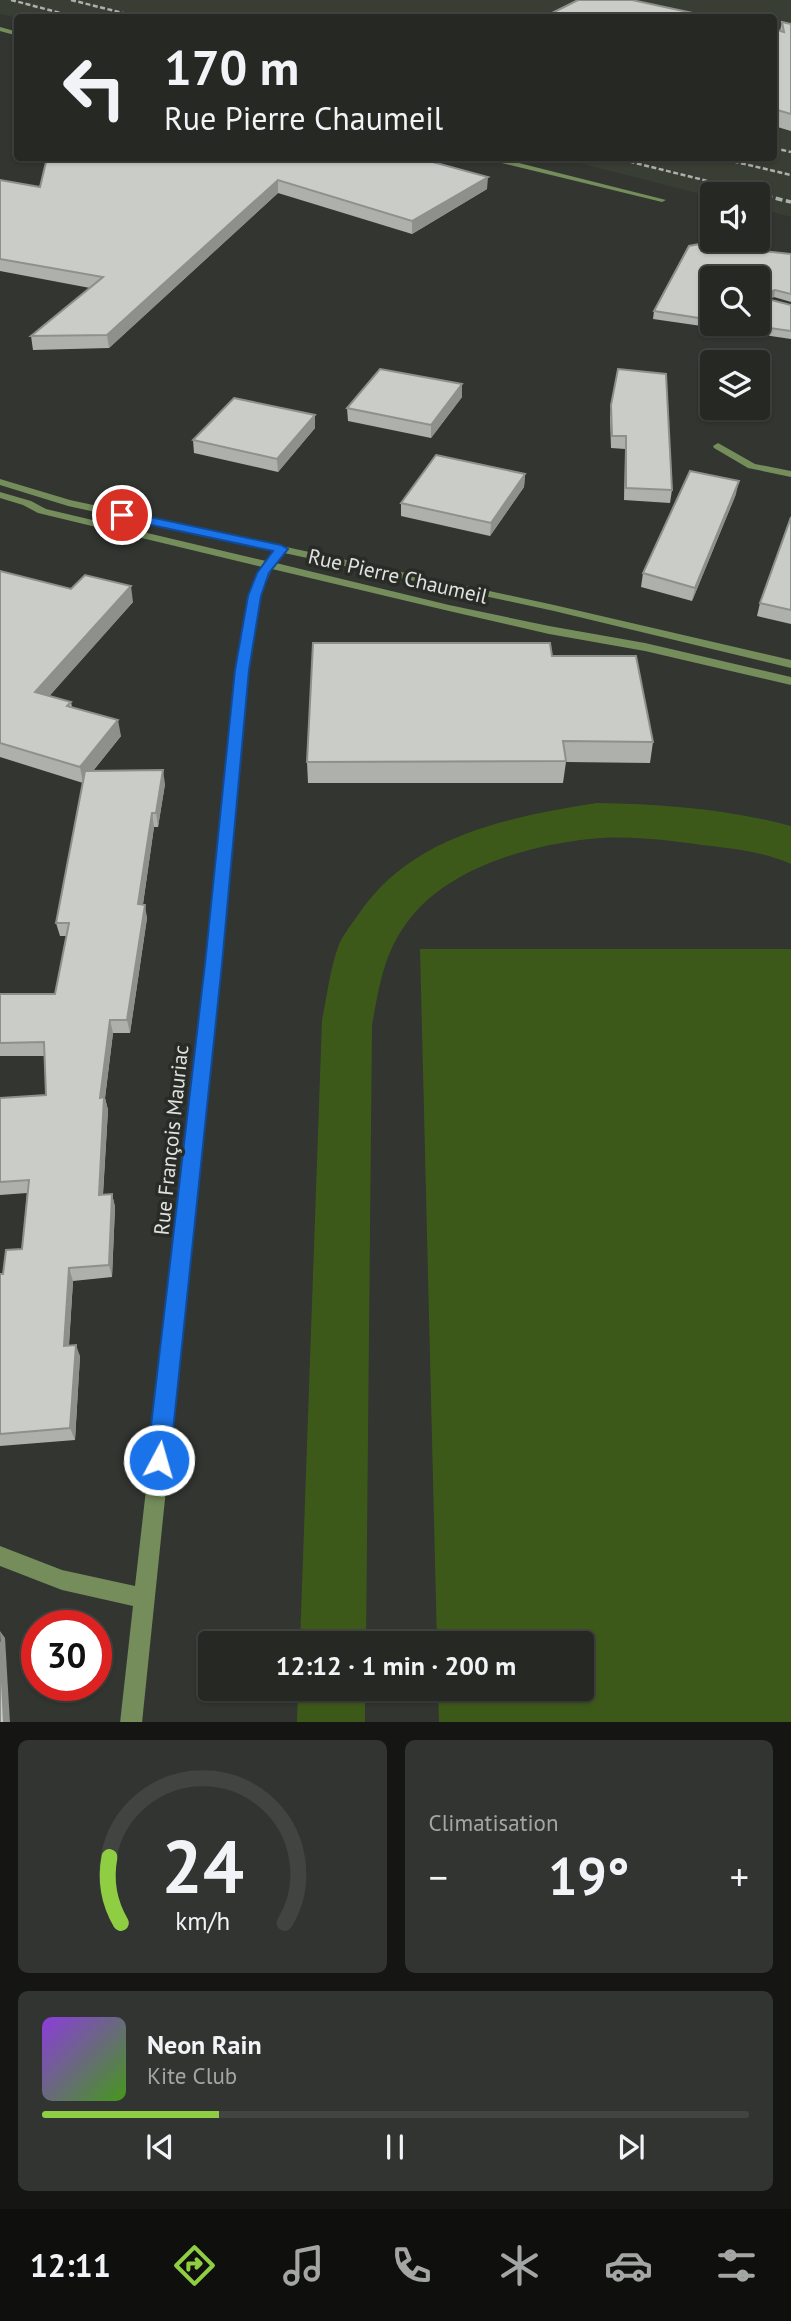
<!DOCTYPE html>
<html lang="fr">
<meta charset="utf-8">
<style>
:root{--surface:#262824;--page:#323431;--text:#f1f3f6;--muted:#a4a6a6;--line:#424441;--accent:#8fcd42}
body{margin:0;font-family:"PT Sans",sans-serif;background:var(--page);color:var(--text);height:100vh;display:flex;flex-direction:column;font-size:26px;white-space:nowrap}
*{box-sizing:border-box;margin:0}
p{font-size:23px;color:var(--muted)}
.icon{flex:none;width:38px;height:38px;fill:none;stroke:currentColor;stroke-width:2;stroke-linecap:round;stroke-linejoin:round}
.map{position:relative;height:1722px;overflow:hidden}
.drawer{display:flex;flex-direction:column;gap:18px;padding:18px;background:#151614;flex:1}
.drawer>*{flex:none}
.hud{position:absolute;left:14px;top:14px;width:763px;height:147px;border-radius:7px;box-shadow:0 2px 5px #0004,0 0 0 2px var(--line);background:#262824;color:var(--text);overflow:hidden}
.tools{position:absolute;left:700px;top:182px;display:grid;gap:14px}
.tools a{display:grid;place-items:center;width:70px;height:70px;border-radius:7px;background:var(--surface);box-shadow:0 2px 5px #0004,0 0 0 2px var(--line);font-size:35px}
.speed{position:absolute;left:21px;top:1610px;display:flex;gap:14px;font-size:35px;font-weight:700;text-align:center}
.speed>*{display:grid;place-content:center;width:91px;height:91px;border-radius:50%;background:var(--surface);box-shadow:0 2px 5px #0004,0 0 0 2px var(--line);line-height:1}
.speed .limit{border:10px solid #d22;background:#fff;color:#111}
.pin{position:absolute;display:grid;place-items:center;width:60px;height:60px;color:#fff;margin:-30px;border:4px solid #fff;border-radius:50%;box-shadow:0 2px 7px #0007}
.me{position:absolute;width:77px;margin:-38px;rotate:6deg;stroke-linejoin:round;filter:drop-shadow(0 0 5px #0008)}
.turn{display:flex;align-items:center;gap:24px;height:147px;padding:0 35px;font-size:32px}
.turn .icon{width:91px;height:91px;stroke-width:2.5}
.turn b{display:block;font-size:49px;line-height:60px}
.big{font-size:52px;font-weight:600;line-height:1.1}
.drawer .tile{flex:1;display:flex;flex-direction:column;justify-content:center;gap:10px;min-width:0;padding:0 24px;border-radius:10px;background:var(--page)}
.drawer .dial{align-items:center;gap:0}
.dial svg{height:182px;overflow:visible;fill:none;stroke:var(--line);stroke-width:7;stroke-linecap:round;text-anchor:middle}
.dial text{fill:var(--text);stroke:none}
.song{display:flex;align-items:center;gap:21px}
.cover{width:84px;height:84px;border-radius:10px;background:linear-gradient(135deg,hsl(270 70% 55%),hsl(100 70% 35%))}
.played{height:7px;border-radius:4px;background:linear-gradient(90deg,var(--accent) 25%,var(--line) 25%)}
.keys{display:flex;justify-content:space-around;direction:ltr}
.heat{display:flex;justify-content:space-between;align-items:center;font-size:38px;direction:ltr}
.drawer .tiles{flex:1;display:grid;gap:18px;grid-template-columns:1fr 1fr}
.tile:last-child{grid-column:span 2}
.trip{position:absolute;left:198px;top:1631px;width:396px;height:70px;border-radius:7px;background:var(--surface);box-shadow:0 2px 5px #0004,0 0 0 2px var(--line);font-weight:600;line-height:70px;text-align:center}
.tabs{display:flex;height:112px;justify-content:space-around;align-items:center;background:#0f100e;color:var(--muted)}
.tabs .icon{width:49px;height:49px}
.tabs .current{color:var(--accent)}
.tabs b{font-size:32px;color:var(--text)}
.map>svg:first-child{display:block}
</style>
<div class="map">
<svg width="791" height="1723" viewBox="0 0 791 1723">
<rect width="100%" height="100%" fill="#323530"/>
<path fill="#383e34" d="M0 0H791V217L758 208V194H712V197L560 158H774V18H17L0 14Z"/>
<g fill="#3d591a">
<path d="M597 803C663 804 727 809 791 826V864C764 852 731 848 702 845 666 840 627 835 590 839 530 845 452 867 412 916 384 950 380 983 372 1025L366 1643H300L322 1020C327 996 330 970 338 947 342 936 351 925 358 915 411 835 509 817 597 803Z"/>
<path d="M420 949H791V1722H439L438 1689H581V1643H437Z"/>
<path d="M298 1689H365V1722H297Z"/>
</g>
<g fill="none" stroke-linecap="round" stroke-linejoin="round">
<g fill="#748d5b" fill-rule="evenodd">
<path d="M0 27 18 32V36L0 31Z"/>
<path d="M489 158H499L666 200 662 202 489 160Z"/>
<path d="M718 443 755 464 791 471V477L748 468 714 448 713 446Z"/>
<path d="M0 479 70 500 554 605 791 660V668L554 611 284 553 276 563 449 605 549 626 645 643 791 677V685L645 651 549 634 449 611 272 569 260 596 248 670 220 964 142 1723H120L133 1606 62 1590 0 1566V1546L62 1570 135 1586 206 964 236 670 248 596 262 567 38 513 23 505 0 498V492L31 501 46 509 266 561 274 551 68 506 0 485Z"/>
</g>
<g stroke="#acafab" stroke-width="2.5" stroke-dasharray="5 2.5" stroke-linecap="butt">
<path d="M11 0 80 18"/>
<path d="M71 0 143 18"/>
<path d="M774 148 791 152"/>
<path d="M615 158 752 192"/>
<path d="M719 158 791 175"/>
</g>
<path stroke="#acafab" stroke-width="3.5" stroke-dasharray="7 3.5" stroke-linecap="butt" d="M745 191 791 202"/>
</g>
<g fill="#aeb0ab" fill-rule="evenodd">
<path d="M782 22 791 24V131L774 126V29L780 31Z"/>
<path d="M47 158 487 189 412 234 278 193 109 348 33 350 31 336 90 288 0 271V180L40 187Z"/>
<path d="M720 240H745L763 251 791 254V302L774 297 770 299 771 300 791 305V339L653 319 654 311 689 246ZM712 278H758V324H712Z"/>
<path d="M462 384V397L431 438 348 421 347 408Z"/>
<path d="M611 405 672 490 670 503 624 500 625 449 611 448 610 418Z"/>
<path d="M315 428 278 472 194 453 193 440Z"/>
<path d="M525 474 524 487 490 536 401 516V503Z"/>
<path d="M736 494 692 601 641 587 643 573Z"/>
<path d="M791 517V624L757 616 760 603Z"/>
<path d="M0 571 71 589 133 602 49 696 71 702 72 707 121 736 93 771 165 784 158 827H154L143 904 147 918 130 1033H113L105 1098 108 1110 103 1195 112 1194 115 1207 112 1277 73 1281 69 1345 80 1356 75 1440 0 1446V1274H3L22 1249 27 1193 0 1195V1098L46 1095 45 1056H0V994H55L67 936H60L56 923 83 783 0 757Z"/>
<path d="M552 656 653 742 650 763 566 762 563 783H308L307 762Z"/>
</g>
<g fill="#8d908b">
<path d="M488 177 487 189 412 234V221Z"/>
<path d="M278 180V193L109 348 107 335Z"/>
<path d="M775 290 774 297 768 299 769 292Z"/>
<path d="M462 384V397L431 438V425Z"/>
<path d="M315 415V428L278 472 277 459Z"/>
<path d="M525 474 524 487 490 536 491 523Z"/>
<path d="M739 481 736 494 692 601 695 588Z"/>
<path d="M131 586 133 602 38 709 35 692Z"/>
<path d="M118 720 121 736 83 783 80 767Z"/>
<path d="M163 770 165 784 158 827 156 813Z"/>
<path d="M152 813 154 827 141 918 138 904Z"/>
<path d="M145 905 147 918 130 1033 127 1020Z"/>
<path d="M110 1020 113 1033 105 1098 108 1110 102 1208 99 1195 100 1098Z"/>
<path d="M112 1194 115 1207 112 1277 109 1265Z"/>
<path d="M69 1268 73 1281 68 1358 64 1346Z"/>
<path d="M76 1345 80 1356 75 1440 70 1428Z"/>
<path d="M0 1631 5 1638 10 1723H4Z"/>
</g>
<g fill="#cacdc7" stroke="#8d908b" stroke-width="2">
<path d="M578 0H632L716 18H542Z"/>
<path d="M782 22 791 24V114L774 109V29L784 32Z"/>
<path d="M47 158H418L488 177 412 221 278 180 107 335 31 336 103 277 0 259V180L40 187Z"/>
<path d="M720 240H745L763 251 791 254V294L775 290 769 292 771 300 791 305V331L740 324H758V278H712V320L654 311 689 246Z"/>
<path d="M380 369 462 384 431 425 347 408Z"/>
<path d="M618 369 666 374 672 490 626 488V436H612L611 405Z"/>
<path d="M234 398 315 415 277 459 193 440Z"/>
<path d="M436 455 525 474 491 523 401 503Z"/>
<path d="M690 471 739 481 695 588 643 573Z"/>
<path d="M791 517V610L760 603Z"/>
<path d="M0 571 71 589 85 575 131 586 35 692 71 702 67 706 118 720 80 767 0 743Z"/>
<path d="M313 643H550L552 656H636L653 742 563 741 566 761 307 762Z"/>
<path d="M163 770 156 813H152L138 904 145 905 127 1020H110L100 1098 104 1097 99 1195 112 1194 109 1265 69 1268 64 1346 76 1345 70 1428 0 1434V1274H3L6 1250 22 1249 29 1180 0 1182V1098L46 1095 44 1042 0 1043V994H55L69 923H56L85 771Z"/>
<path d="M0 1642 4 1723H0Z"/>
</g>
<path fill="#1a73e8" stroke="#114b97" stroke-width="2" d="M122 511 281 545 288 549 269 573 261 596 249 670 222 964 170 1460 166 1468 159 1471 151 1468 147 1460 205 964 235 670 248 596 257 573 273 551 118 518V512Z"/>
<g text-anchor="middle" dominant-baseline="central" stroke-width="7" stroke-linejoin="round" paint-order="stroke">
<g font-size="21" fill="#e0e2df" stroke="#282b26">
<text transform="translate(398 576) rotate(13)">Rue Pierre Chaumeil</text>
<text transform="translate(171 1140) rotate(-84)">Rue François Mauriac</text>
</g>
</g>
</svg>
<div class="tools">
<a><svg class="icon" aria-label="sound" viewBox="0 0 24 24"><path d="M4 9h4l5-4v14l-5-4H4zM17 9q2 3 0 6"/></svg></a>
<a><svg class="icon" aria-label="search" viewBox="0 0 24 24"><circle cx="10" cy="10" r="6"/><path d="M15 15l6 6"/></svg></a>
<a><svg class="icon" aria-label="layers" viewBox="0 0 24 24"><path d="M12 4l9 5-9 5-9-5zM3 14l9 5 9-5"/></svg></a>
</div>
<div class="speed"><div class="limit">30</div></div>
<div class="pin" style="left:122px;top:515px;background:#d93025"><svg class="icon" aria-label="arrive" viewBox="0 0 24 24"><path d="M6 21V4h12l-3 4 3 4H6"/></svg></div>
<svg class="me" style="left:159px;top:1460px" viewBox="-20 -20 40 40"><circle r="17" fill="#1a73e8" stroke="#fff" stroke-width="3"/><path d="M0-11L8 9 0 5-8 9z" fill="#fff"/></svg>
<div class="trip">12:12 · 1 min · 200 m</div>
<div class="hud">
<div class="turn"><svg class="icon" aria-label="left" viewBox="0 0 24 24"><path d="M17 20v-9H6M10 6l-5 5 5 5"/></svg><div><b>170 m</b>Rue Pierre Chaumeil</div></div>
</div>
</div>
<section class="drawer">
<div class="tiles">
<div class="tile dial"><svg viewBox="0 0 100 80">
<path d="M14 69A42 42 0 1 1 86 69"/>
<path d="M14 69A42 42 0 0 1 9 40" stroke="#8fcd42"/>
<text x="50" y="56" font-size="32" font-weight="700">24</text>
<text x="50" y="72" font-size="11">km/h</text>
</svg></div>
<div class="tile"><p>Climatisation</p>
<div class="heat"><a>−</a><b class="big">19°</b><a>+</a></div>
</div>
<div class="tile">
<div class="song"><i class="cover"></i><div><b>Neon Rain</b><p>Kite Club</p></div></div>
<div class="played"></div>
<div class="keys"><svg class="icon" aria-label="previous" viewBox="0 0 24 24"><path d="M18 5L8 12l10 7zM5 5v14"/></svg><svg class="icon" aria-label="pause" viewBox="0 0 24 24"><path d="M8 5v14M16 5v14"/></svg><svg class="icon" aria-label="next" viewBox="0 0 24 24"><path d="M6 5l10 7-10 7zM19 5v14"/></svg></div>
</div>
</div>
</section>
<nav class="tabs">
<b>12:11</b>
<svg class="icon current" aria-label="directions" viewBox="0 0 24 24"><path d="M12 3l9 9-9 9-9-9zM9 14v-3h6M13 9l2 2-2 2"/></svg>
<svg class="icon" aria-label="music" viewBox="0 0 24 24"><path d="M9 18V5l10-2v13"/><circle cx="6" cy="18" r="3"/><circle cx="16" cy="16" r="3"/></svg>
<svg class="icon" aria-label="phone" viewBox="0 0 24 24"><path d="M5 4h4l2 5-3 2q2 4 5 5l2-3 5 2v4C11 20 4 13 5 4z"/></svg>
<svg class="icon" aria-label="climate" viewBox="0 0 24 24"><path d="M12 3v18M4 7l16 10M4 17L20 7"/></svg>
<svg class="icon" aria-label="car" viewBox="0 0 24 24"><path d="M5 17H2v-5l4-1 3-4h7l3 4 3 1v5h-3M9 17h6M6 11h13"/><circle cx="7" cy="17" r="2"/><circle cx="17" cy="17" r="2"/></svg>
<svg class="icon" aria-label="filters" viewBox="0 0 24 24"><path d="M4 7h16M4 17h16"/><circle cx="9" cy="7" r="2"/><circle cx="15" cy="17" r="2"/></svg>
</nav>
